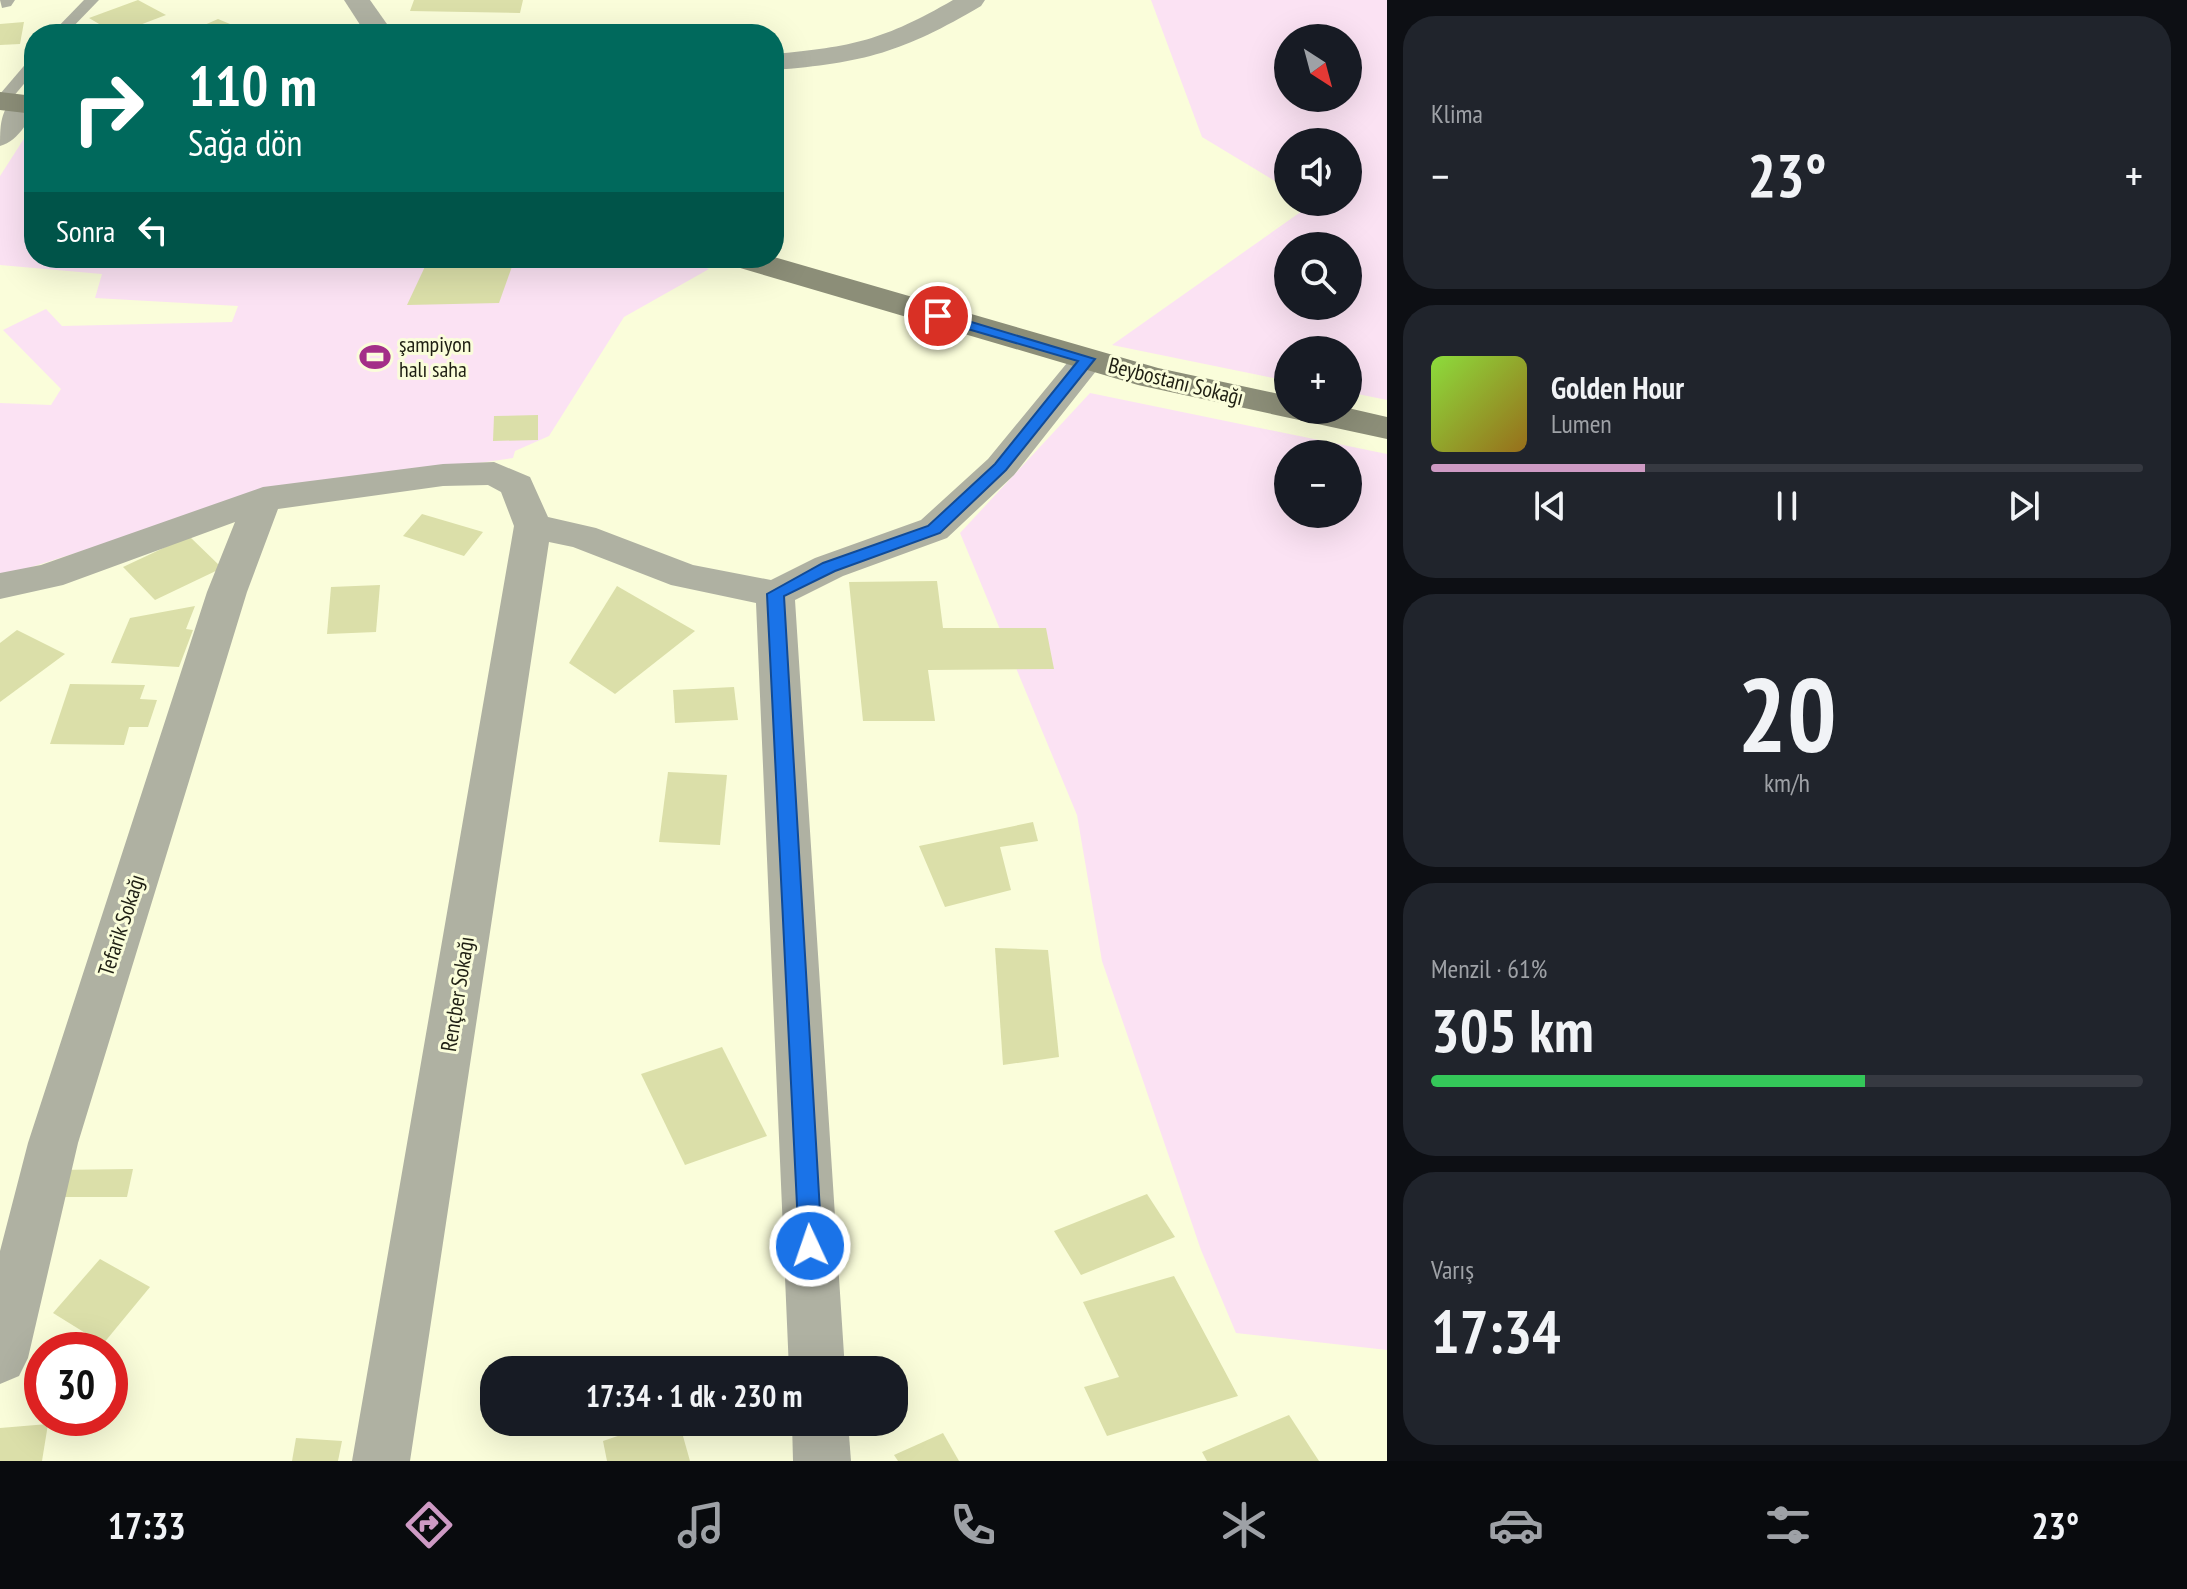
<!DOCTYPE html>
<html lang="tr">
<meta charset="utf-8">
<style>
:root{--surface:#171b24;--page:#20242c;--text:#f1f3f6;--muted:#9ea1a6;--line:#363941;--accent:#ce9ac4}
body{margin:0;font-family:"PT Sans Narrow",sans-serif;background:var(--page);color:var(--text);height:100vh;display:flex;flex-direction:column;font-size:30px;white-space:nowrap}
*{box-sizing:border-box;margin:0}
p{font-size:26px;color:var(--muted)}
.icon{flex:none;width:44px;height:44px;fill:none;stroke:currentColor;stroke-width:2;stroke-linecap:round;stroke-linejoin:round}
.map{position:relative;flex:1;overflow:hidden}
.panel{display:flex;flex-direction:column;gap:16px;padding:16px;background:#0d0f14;width:800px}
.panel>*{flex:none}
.guide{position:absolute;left:24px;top:24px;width:760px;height:244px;border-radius:32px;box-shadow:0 8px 32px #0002;background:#00695c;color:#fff;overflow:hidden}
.needle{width:52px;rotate:144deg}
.buttons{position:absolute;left:1274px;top:24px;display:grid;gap:16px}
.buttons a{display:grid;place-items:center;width:88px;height:88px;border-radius:50%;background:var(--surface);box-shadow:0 8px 32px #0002;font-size:40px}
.speed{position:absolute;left:24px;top:1332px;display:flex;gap:16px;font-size:40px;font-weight:700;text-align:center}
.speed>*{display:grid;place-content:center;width:104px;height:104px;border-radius:50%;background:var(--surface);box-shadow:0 8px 32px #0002;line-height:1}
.speed .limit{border:12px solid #d22;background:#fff;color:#111}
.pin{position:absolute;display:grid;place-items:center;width:68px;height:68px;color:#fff;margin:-34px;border:4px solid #fff;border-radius:50%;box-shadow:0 2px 8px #0007}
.me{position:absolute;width:88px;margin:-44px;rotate:357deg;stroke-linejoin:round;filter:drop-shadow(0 0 6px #0008)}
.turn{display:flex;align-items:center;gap:28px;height:168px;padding:0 32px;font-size:36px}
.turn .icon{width:104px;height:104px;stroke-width:2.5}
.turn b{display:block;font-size:56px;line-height:68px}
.then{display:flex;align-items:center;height:76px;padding:0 32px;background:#0003;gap:16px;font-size:30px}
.big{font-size:60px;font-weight:700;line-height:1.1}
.panel .card{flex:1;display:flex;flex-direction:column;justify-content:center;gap:12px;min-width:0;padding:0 28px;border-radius:32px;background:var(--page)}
.panel .dial{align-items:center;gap:0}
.dial b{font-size:104px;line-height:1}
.song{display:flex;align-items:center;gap:24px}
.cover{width:96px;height:96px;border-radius:12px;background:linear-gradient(135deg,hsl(90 70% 55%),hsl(40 70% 35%))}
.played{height:8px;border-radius:4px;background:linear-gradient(90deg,var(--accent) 30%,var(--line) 30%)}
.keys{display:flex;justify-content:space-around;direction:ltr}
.heat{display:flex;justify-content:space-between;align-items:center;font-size:44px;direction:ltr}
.charge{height:12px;border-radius:6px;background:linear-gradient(90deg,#34c759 61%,var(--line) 0)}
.trip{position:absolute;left:480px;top:1356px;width:428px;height:80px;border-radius:32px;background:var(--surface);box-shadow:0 8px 32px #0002;font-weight:700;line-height:80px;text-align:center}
.dock{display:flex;height:128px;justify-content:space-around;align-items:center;background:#090b0e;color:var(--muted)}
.dock .icon{width:56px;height:56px}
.dock .selected{color:var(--accent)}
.dock b{font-size:36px;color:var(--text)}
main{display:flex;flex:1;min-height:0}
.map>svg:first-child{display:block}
</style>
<main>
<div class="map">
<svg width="1387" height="1461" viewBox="0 0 1387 1461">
<rect width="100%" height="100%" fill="#fafdda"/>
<g fill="#fbe2f3" fill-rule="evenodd">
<path d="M1151 0H1387V400L1348 392V350H1288V381L1112 345 1312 204 1310 202H1348V142H1288V189L1202 137ZM1348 38V98H1288V38ZM1348 246V306H1288V246Z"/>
<path d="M34 123V258H678L709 269 624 317 549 436 515 451 513 458 259 495 0 577V403L51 405 61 389 3 330 46 309 62 326 232 322 238 306 95 298 102 274 0 265V176Z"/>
<path d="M1090 393 1387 454V1350L1236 1333 1201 1250 1102 961 1077 815 960 533ZM1288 454H1348V514H1288Z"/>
</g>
<g fill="#dbdfa9">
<path d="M138 0 166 15 116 34 89 18Z"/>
<path d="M414 0H523L520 13 410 11Z"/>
<path d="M218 19 254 34H184Z"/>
<path d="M24 22 20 44 0 45V24Z"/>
<path d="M617 25 618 34H573L572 27Z"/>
<path d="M429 258H515L499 303 407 305Z"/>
<path d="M538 415V440L493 441 494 416Z"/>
<path d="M422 514 483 532 464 556 403 536Z"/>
<path d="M189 536 222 568 155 600 123 567Z"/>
<path d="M937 581 943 628H1046L1054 669 928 670 935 721H863L849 582Z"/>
<path d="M380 585 376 632 327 634 331 587Z"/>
<path d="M617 586 695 631 615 694 569 663Z"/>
<path d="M195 606 186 629 193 630 179 667 111 663 130 618Z"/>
<path d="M17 630 65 654 0 702V643Z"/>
<path d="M70 684 145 685 140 699 157 700 148 727H129L124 745 50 744Z"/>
<path d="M734 687 738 720 675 723 673 690Z"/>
<path d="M668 772 727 775 720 845 659 842Z"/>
<path d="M1033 822 1038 841 1000 847 1011 890 945 907 919 846Z"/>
<path d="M995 948 1048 950 1059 1057 1003 1065Z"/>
<path d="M722 1047 767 1136 685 1165 641 1074Z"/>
<path d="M133 1169 127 1197H48L55 1170Z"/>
<path d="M1147 1194 1175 1237 1081 1275 1054 1231Z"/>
<path d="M100 1259 150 1287 103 1344 53 1313Z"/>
<path d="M1174 1276 1238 1396 1107 1436 1084 1387 1119 1377 1083 1302Z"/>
<path d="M1289 1415 1319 1461H1207L1202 1452Z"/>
<path d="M659 1422H679L690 1461H607L603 1441Z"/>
<path d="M48 1424 42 1461H0V1428Z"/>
<path d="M943 1433 959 1461H898L894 1455Z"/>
<path d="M296 1438 342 1441 338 1461H292Z"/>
</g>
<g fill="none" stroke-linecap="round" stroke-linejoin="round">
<g fill="#afb1a2" fill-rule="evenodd">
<path d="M84 0H99L66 34H51Z"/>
<path d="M34 59V72L7 104 0 105V94L29 60Z"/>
</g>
<g fill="#afb1a2" fill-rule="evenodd">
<path d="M0 0H15L11 6 2 8Z"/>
<path d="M344 0H370L394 34H366Z"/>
<path d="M953 0H985L981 6C903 52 864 63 774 70V54C852 47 884 40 953 0Z"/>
<path d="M25 95 34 98C34 116 19 141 0 146 0 124 0 102 25 95Z"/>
<path d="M1088 349 1100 352 1105 359 1100 366 1014 475 947 538 843 576 795 600 845 1370H789L756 603 671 585 573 547 549 542 410 1461H352L514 526 501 492 488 485 443 486 278 509 247 592 78 1143 28 1358 19 1376 0 1384V1251L28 1143 207 592 235 522 63 585 0 599V573L41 565 263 487 443 464 494 462 530 477 548 517 596 528 693 565 771 580 815 558 921 520 988 459 1076 352Z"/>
<path d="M792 1422H848L851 1461H793Z"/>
</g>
<g fill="#8c8e78" fill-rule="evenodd">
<path d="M0 92 34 96V114L0 110Z"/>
<path d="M774 257 1158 368 1288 396V410L1348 408 1387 417V439L1138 385 730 265 725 258Z"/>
</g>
</g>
<path fill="#1a73e8" stroke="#114b97" stroke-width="2" d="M938 312 1095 359 1006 470 940 533 835 571 784 596 822 1246 818 1253 810 1256 802 1253 799 1246 767 594 823 563 928 526 995 464 1078 361 933 319 931 316Z"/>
<defs>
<g id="stadium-bare" transform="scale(2.4)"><path d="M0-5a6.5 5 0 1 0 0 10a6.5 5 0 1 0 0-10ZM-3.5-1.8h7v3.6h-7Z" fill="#a32e88" stroke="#fafdda" stroke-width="2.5" paint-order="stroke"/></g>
</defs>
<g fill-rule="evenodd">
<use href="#stadium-bare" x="375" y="357"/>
</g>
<g text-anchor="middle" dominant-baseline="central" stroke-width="6" stroke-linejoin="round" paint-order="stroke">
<g font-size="22" fill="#1f1f13" stroke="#fafdda" text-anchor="start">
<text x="399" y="344">şampiyon<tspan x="399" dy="25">halı saha</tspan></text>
</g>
<g font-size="22" fill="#1f1f13" stroke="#fafdda">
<text transform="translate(1176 381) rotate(14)">Beybostanı Sokağı</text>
<text transform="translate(121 925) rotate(-72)">Tefarik Sokağı</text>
<text transform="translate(457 994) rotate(-81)">Rençber Sokağı</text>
</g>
</g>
</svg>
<div class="buttons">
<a><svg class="needle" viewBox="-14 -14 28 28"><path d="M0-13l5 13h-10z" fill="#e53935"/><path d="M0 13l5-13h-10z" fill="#9ea1a6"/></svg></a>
<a><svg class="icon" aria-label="sound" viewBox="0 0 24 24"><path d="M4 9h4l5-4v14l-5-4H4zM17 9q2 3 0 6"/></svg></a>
<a><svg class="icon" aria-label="search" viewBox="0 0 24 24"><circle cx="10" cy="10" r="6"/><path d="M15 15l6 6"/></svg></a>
<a>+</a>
<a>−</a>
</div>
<div class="speed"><div class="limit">30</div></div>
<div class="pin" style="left:938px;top:316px;background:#d93025"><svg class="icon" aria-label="arrive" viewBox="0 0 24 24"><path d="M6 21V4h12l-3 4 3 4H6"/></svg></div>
<svg class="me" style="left:810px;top:1246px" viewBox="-20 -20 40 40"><circle r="17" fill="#1a73e8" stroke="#fff" stroke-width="3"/><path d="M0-11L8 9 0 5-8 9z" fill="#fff"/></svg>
<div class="trip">17:34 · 1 dk · 230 m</div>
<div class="guide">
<div class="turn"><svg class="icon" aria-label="right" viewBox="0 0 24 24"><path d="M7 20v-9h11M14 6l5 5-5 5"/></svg><div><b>110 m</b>Sağa dön</div></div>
<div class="then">Sonra<svg class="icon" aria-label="left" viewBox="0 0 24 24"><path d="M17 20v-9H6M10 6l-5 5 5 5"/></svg></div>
</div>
</div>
<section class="panel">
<div class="card"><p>Klima</p>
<div class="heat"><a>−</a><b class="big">23°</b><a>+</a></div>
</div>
<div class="card">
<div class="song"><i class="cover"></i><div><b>Golden Hour</b><p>Lumen</p></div></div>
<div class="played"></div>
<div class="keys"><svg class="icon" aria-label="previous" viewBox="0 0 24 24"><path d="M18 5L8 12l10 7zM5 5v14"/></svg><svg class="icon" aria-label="pause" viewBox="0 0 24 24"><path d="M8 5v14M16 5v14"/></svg><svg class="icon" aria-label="next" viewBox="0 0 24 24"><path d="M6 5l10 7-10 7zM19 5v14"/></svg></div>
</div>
<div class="card dial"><b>20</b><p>km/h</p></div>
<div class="card"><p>Menzil · 61%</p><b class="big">305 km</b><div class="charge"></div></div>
<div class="card"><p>Varış</p><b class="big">17:34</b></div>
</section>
</main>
<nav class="dock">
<b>17:33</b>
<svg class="icon selected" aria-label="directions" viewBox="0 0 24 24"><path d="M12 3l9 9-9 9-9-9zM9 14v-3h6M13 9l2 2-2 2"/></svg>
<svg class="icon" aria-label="music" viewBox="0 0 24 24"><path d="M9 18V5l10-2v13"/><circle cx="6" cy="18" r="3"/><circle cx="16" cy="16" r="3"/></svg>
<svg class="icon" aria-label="phone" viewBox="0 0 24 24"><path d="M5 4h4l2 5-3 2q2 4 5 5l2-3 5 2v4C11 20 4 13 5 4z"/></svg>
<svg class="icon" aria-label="climate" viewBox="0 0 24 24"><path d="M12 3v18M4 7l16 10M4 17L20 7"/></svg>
<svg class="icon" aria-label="car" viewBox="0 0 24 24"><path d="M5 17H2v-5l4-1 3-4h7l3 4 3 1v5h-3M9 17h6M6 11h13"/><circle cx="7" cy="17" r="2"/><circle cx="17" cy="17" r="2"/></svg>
<svg class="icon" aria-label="filters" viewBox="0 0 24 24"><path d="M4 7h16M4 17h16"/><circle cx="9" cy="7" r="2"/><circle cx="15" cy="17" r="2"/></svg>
<b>23°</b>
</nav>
